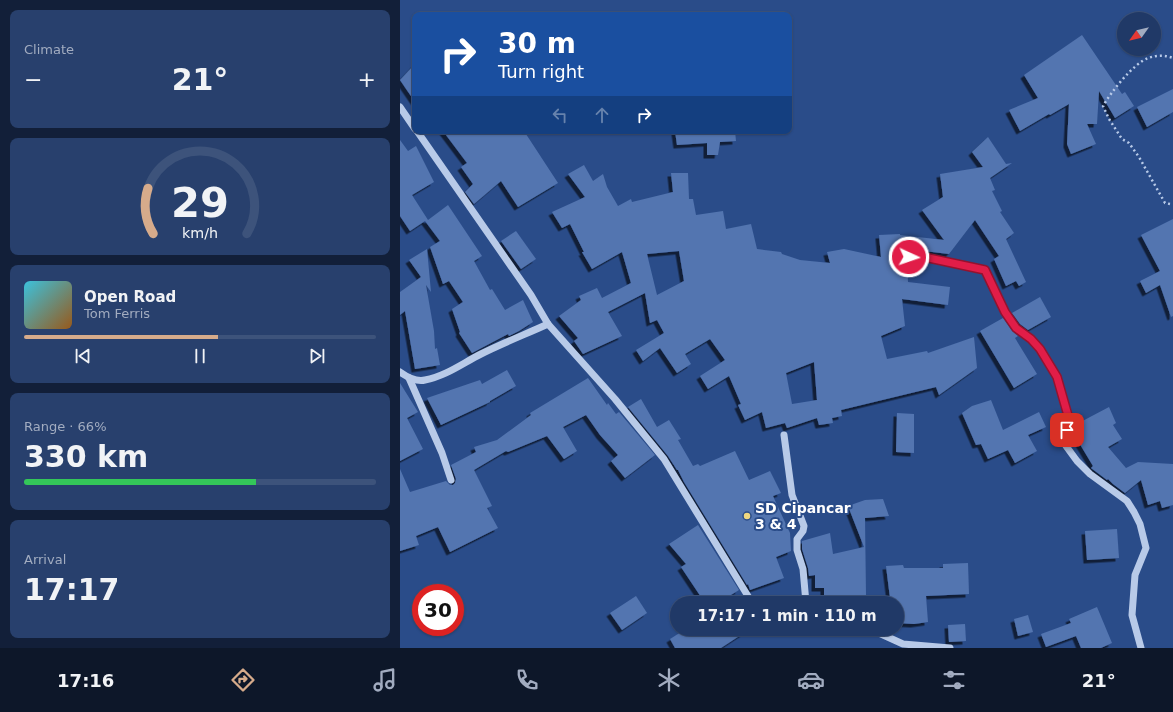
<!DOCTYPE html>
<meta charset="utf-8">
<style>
:root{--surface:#203967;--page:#28406d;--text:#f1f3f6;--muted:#a2acc0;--line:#3d537b;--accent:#d6ab8b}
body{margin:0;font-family:"DejaVu Sans",sans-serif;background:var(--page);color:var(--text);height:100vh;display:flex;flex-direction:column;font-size:15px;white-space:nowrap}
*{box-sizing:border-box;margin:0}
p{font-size:13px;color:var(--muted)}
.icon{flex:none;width:22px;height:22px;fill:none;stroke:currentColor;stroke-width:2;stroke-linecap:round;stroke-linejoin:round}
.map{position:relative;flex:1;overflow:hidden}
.sheet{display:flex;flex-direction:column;gap:10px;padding:10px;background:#121f39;width:400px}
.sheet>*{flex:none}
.hud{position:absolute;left:12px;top:12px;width:380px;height:122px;border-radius:8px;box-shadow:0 1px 3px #0004,0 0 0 1px var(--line);background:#1a4fa0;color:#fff;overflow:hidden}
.needle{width:26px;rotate:236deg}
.fabs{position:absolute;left:717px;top:12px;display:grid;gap:8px}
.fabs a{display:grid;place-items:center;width:44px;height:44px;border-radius:50%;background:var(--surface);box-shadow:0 1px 3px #0004,0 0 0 1px var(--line);font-size:20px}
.speed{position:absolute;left:12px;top:584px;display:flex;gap:8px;font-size:20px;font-weight:700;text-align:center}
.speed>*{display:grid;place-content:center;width:52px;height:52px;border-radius:50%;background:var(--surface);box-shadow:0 1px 3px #0004,0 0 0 1px var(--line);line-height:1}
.speed .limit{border:6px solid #d22;background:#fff;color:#111}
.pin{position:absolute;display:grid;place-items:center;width:34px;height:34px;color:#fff;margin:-17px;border-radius:8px;box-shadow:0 2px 6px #0006}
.me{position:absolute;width:44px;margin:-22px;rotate:93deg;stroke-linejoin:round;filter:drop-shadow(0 0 3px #0008)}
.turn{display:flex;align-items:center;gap:14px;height:84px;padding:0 20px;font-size:18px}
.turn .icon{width:52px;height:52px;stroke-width:2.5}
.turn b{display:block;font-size:28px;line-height:34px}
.lanes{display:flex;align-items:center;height:38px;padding:0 20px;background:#0003;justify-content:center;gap:20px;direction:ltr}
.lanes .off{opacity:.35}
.big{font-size:30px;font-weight:700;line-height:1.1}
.sheet .tile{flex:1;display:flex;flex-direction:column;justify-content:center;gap:6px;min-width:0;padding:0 14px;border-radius:8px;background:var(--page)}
.sheet .dial{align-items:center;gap:0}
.dial svg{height:104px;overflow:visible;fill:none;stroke:var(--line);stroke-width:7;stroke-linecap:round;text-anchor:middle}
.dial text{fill:var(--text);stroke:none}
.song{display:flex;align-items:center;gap:12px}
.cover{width:48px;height:48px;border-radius:6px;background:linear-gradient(135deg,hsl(190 70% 55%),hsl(30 70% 35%))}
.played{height:4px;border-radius:2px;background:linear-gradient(90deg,var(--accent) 55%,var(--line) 55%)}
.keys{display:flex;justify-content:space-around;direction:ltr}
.heat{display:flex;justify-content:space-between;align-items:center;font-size:22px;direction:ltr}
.charge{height:6px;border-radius:3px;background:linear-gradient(90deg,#34c759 66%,var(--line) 0)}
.trip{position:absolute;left:270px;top:596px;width:234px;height:40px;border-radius:20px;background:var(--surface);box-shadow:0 1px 3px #0004,0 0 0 1px var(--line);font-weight:700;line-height:40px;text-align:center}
.tabs{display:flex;height:64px;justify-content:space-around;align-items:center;background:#0d1729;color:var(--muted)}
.tabs .icon{width:28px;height:28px}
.tabs .active{color:var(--accent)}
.tabs b{font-size:18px;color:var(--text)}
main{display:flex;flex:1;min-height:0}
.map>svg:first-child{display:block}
</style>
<main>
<section class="sheet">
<div class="tile"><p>Climate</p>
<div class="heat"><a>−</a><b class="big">21°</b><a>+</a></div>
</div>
<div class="tile dial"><svg viewBox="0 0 100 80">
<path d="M14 69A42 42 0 1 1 86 69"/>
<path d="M14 69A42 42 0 0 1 10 34" stroke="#d6ab8b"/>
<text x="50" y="56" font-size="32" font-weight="700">29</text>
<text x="50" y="72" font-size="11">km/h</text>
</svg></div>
<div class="tile">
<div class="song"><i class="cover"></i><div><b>Open Road</b><p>Tom Ferris</p></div></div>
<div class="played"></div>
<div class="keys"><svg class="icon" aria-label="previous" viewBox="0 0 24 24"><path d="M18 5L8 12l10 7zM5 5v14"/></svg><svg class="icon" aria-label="pause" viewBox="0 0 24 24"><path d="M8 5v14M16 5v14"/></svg><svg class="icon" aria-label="next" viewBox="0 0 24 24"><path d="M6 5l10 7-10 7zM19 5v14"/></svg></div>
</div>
<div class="tile"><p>Range · 66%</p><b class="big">330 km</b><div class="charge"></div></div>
<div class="tile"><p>Arrival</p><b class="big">17:17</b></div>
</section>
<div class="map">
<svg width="773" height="648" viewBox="0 0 773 648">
<defs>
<filter id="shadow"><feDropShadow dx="-3.5" dy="3.5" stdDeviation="0" flood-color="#0009"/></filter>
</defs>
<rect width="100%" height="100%" fill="#2a4c89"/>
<g fill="#5375b0" fill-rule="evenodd" filter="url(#shadow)">
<path d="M682 35 722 94 725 92 734 106 715 118 699 91 697 124H687L696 144 671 154 667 144 669 104 650 115 649 114 620 131 609 110 638 98 624 75Z"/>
<path d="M15 64V102L0 80Z"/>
<path d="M773 89V112L747 127 737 107Z"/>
<path d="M43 131H124L158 183 118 207 101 181 74 204 65 192 73 184 61 167 67 163Z"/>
<path d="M275 131H335L336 141 320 142 318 155H307V143L277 145Z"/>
<path d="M588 137 606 164 612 163 590 178 595 190 592 191 602 211 600 212 614 233 606 239 626 282 619 286 616 281 606 286 594 259 599 256 575 220 549 254 507 249V252L504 256V259L507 262 508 282 550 287 548 305 502 299 505 326 481 336 487 359 527 351 528 353 574 337 577 368 539 395 536 387 441 410 442 416 432 418 433 423 419 425 417 418 387 428 385 423 366 428 362 412 345 420 338 405 341 404 329 376 308 389 300 376 325 360 310 339 285 354 291 364 277 373 260 348 243 361 236 350 264 333 257 320 250 323 245 293 208 312 222 336 183 354 174 341 178 338 159 316 181 300 179 296 197 288 202 298 231 283 222 252 192 269 182 252H184L170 224 162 228 152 212 185 197 168 174 184 165 193 181 203 174 207 187 218 206 231 199 232 202 273 192 271 173H288L289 199H293L296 215 323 211 326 229 351 224 357 249 381 252 382 254 400 260 430 263 427 252 444 249 481 257 479 235 500 234V235L544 240 522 210 543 197 540 174 583 167 572 152ZM279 251 284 281 257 295 247 254ZM414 362 417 400 392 404 386 373Z"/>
<path d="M0 140 8 151 16 146 34 182 12 195 28 220 48 205 82 256 74 261 90 290 92 289 105 310 123 300 133 322 119 331 109 336 108 334 72 353 59 333 60 332 52 309 63 302 49 281 43 284 30 247 40 241 25 221 10 231 0 216Z"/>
<path d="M773 219V316L771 317 760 285 746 293 740 281 760 271 741 235Z"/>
<path d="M116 231 136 259 121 269 101 241Z"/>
<path d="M27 249 31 292 26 285 34 331 35 349 37 348 40 365 15 369 5 311 0 315V292L21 277 9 260Z"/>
<path d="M640 297 651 317 628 330 620 324 612 313Z"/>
<path d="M603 318 612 331 618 336 615 338 637 374 614 388 580 331Z"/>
<path d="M107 370 116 386 90 401V402L41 425 27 398 80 380 82 384Z"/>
<path d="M188 378 207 405 208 403 216 414 219 412 255 455 225 478 211 461 218 455 200 435 186 415 163 427 177 451 164 459 147 436 108 452 106 451 74 470 92 506 87 508 98 528 50 552 38 527 16 536 19 545 0 551V469L10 492 46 481 50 485H53L55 483 56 479 51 465 76 452 74 447 97 440 131 415 130 413Z"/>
<path d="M0 383 18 412 7 418 23 449 0 461Z"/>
<path d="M241 399 257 427 269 420 281 439 278 440 293 466 298 464 300 466 335 451 349 480 370 471 381 493 373 496 390 533 391 551 376 557 384 578 350 590 348 584 347 585 284 482 278 470H277L268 456 228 407Z"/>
<path d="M591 400 603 430 639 412 646 427 628 435 637 451 615 463 608 450 588 459 581 444 576 445 562 413 572 406Z"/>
<path d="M709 407 716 423 713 425 722 439 708 447 726 468 738 462 773 464V505L762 508 760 501 748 505 741 480 725 493 713 484 708 479 707 480 691 468 693 466 672 431 673 426Z"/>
<path d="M497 413 514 414V453L496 452Z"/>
<path d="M483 499 489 516 465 518 466 596H424V588H415V575L409 576 408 568 402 549V541L430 533 433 554 464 547 448 506 465 500Z"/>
<path d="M298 525 339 590 318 603H305L281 567 286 564 269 544Z"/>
<path d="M717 529 719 558 687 560 685 531Z"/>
<path d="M568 563 569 594 526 596 528 622 514 624 497 623V603H492L493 598H490L486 566 503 565 504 568H543V564Z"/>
<path d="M236 596 247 613 222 630 210 613Z"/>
<path d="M697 607 712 643 701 648H681L676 636 646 647 641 634 671 623 669 619Z"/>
<path d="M628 615 633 632 618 636 614 619Z"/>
<path d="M565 624 566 641 549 642 548 625Z"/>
<path d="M286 629H350L321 648H275L270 639Z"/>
</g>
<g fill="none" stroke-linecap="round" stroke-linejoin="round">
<path stroke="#b8cae8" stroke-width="2.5" stroke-dasharray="2 3" stroke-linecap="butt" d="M770 204 765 203 739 157 729 143 722 139 709 119 703 106C711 92 733 64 748 58 757 55 765 55 773 58"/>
<g stroke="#b8cae8" stroke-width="7">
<path d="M0 107 15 129"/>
<path d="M17 131 131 295 148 324 215 399 264 459 351 601 354 603"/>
<path d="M509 257 515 255 585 270 605 312 616 328 631 339 640 349 657 377 669 419 665 442 666 446 677 461 690 474 727 501 734 512 740 524 746 548 735 575 732 615 741 648"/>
<path d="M0 372C7 377 16 382 25 380 46 376 63 363 81 354 103 343 126 334 148 324"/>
<path d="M9 378 42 453 51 480"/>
<path d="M384 435 392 495 404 526 403 531 397 539V550L403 569 406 603"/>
<path d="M470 629 503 644 550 648"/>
</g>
</g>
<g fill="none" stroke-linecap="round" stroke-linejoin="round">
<g stroke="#92132f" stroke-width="10">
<path id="route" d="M509 257 515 255 585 270 605 312 616 328 631 339 640 349 657 377 669 419 667 430"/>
</g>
<use href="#route" stroke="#e11d48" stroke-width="7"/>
</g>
<circle fill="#efd780" stroke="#2a4c89" stroke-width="1.5" cx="347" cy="516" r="4"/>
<g text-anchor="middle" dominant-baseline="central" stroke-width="4" stroke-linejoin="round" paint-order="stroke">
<g font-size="14" font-weight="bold" fill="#fff" stroke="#2a4c89" text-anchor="start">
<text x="355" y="508">SD Cipancar<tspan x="355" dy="16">3 &amp; 4</tspan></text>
</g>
</g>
</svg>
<div class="fabs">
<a><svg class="needle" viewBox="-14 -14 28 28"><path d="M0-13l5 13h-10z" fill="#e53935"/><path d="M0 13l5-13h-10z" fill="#a2acc0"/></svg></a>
</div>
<div class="speed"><div class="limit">30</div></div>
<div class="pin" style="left:667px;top:430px;background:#d93025"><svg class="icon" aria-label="arrive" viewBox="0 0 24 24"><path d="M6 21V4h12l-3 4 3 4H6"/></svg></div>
<svg class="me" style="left:509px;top:257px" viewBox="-20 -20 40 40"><circle r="17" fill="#e11d48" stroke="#fff" stroke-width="3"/><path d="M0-11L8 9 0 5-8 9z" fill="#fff"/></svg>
<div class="trip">17:17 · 1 min · 110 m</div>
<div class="hud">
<div class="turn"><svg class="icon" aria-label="right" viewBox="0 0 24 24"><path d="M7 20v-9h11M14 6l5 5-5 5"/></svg><div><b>30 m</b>Turn right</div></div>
<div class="lanes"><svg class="icon off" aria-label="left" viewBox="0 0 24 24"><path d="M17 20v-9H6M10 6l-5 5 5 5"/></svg><svg class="icon off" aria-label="ahead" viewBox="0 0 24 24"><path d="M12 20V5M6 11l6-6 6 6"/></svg><svg class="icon" aria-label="right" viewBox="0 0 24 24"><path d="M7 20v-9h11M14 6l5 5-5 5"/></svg></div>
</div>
</div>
</main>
<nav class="tabs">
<b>17:16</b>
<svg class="icon active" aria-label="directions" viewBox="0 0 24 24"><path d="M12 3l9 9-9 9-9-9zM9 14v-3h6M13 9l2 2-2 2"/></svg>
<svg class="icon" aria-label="music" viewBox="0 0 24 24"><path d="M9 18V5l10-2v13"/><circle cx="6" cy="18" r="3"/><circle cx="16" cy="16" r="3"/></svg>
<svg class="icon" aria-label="phone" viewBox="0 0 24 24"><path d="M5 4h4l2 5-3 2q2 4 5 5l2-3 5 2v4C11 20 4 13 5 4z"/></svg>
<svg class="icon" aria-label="climate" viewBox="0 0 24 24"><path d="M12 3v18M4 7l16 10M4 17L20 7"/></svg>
<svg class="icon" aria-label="car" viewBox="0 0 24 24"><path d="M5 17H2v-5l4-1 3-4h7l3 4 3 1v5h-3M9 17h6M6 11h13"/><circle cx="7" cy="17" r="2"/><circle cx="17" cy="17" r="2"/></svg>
<svg class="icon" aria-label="filters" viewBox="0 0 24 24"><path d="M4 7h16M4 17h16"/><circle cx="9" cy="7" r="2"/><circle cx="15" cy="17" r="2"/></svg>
<b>21°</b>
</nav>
